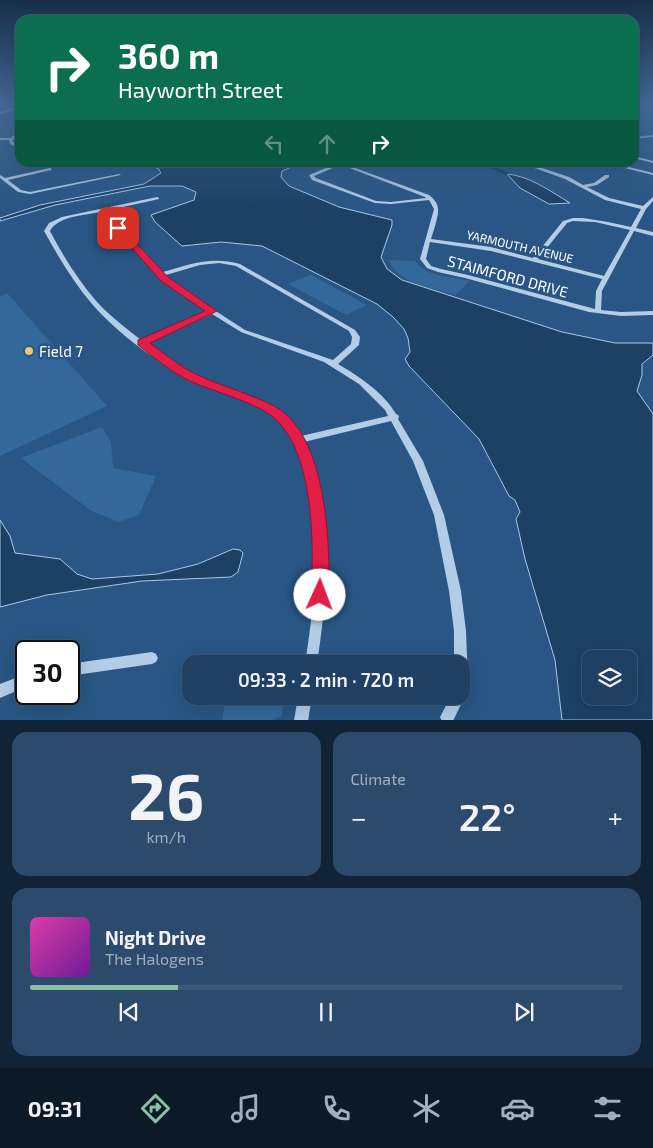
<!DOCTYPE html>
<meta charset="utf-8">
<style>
:root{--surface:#1f4063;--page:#2c4b6c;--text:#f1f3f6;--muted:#a1afbe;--line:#3c5978;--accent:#8abfa5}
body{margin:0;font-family:"Exo 2",sans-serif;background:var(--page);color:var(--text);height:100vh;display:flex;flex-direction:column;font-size:19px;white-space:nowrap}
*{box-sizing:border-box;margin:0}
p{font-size:16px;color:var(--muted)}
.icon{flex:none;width:28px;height:28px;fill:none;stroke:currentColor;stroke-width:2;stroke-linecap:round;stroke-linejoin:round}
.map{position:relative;height:720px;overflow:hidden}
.sheet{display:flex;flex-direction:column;gap:12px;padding:12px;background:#112336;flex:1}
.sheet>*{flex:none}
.banner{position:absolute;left:15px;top:15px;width:624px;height:152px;border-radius:15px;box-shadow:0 5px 20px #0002,0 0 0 1px var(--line);background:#0b6e4f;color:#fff;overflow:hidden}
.tools{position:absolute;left:582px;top:650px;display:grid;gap:10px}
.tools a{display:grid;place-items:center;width:55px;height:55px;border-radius:10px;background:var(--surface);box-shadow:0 5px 20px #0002,0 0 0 1px var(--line);font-size:25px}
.speed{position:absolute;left:15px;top:640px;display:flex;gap:10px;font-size:25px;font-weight:700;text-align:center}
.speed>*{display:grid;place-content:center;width:65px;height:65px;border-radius:50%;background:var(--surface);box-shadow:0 5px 20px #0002,0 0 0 1px var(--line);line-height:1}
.speed .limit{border:2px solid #111;border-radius:8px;background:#fff;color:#111}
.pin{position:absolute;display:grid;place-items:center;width:42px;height:42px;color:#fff;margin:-21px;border-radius:10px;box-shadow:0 2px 8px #0006}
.me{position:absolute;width:55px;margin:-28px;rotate:2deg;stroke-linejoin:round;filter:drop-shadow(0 0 4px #0008)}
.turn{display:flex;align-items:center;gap:18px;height:105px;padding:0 20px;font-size:22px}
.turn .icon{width:65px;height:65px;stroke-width:2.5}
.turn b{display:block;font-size:35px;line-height:42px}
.lanes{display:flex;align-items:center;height:48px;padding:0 20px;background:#0003;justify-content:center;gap:25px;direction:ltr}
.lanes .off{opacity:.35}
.big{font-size:38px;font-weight:600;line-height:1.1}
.sheet .tile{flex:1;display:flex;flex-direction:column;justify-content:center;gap:8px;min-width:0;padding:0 18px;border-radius:15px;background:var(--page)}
.sheet .dial{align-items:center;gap:0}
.dial b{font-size:65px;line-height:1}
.song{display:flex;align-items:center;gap:15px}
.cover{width:60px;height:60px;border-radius:8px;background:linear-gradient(135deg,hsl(320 70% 55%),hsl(280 70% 35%))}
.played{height:5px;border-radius:2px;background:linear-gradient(90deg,var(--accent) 25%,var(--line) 25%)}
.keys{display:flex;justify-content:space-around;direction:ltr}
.heat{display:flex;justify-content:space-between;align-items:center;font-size:28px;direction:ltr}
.sheet .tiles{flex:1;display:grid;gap:12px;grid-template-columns:1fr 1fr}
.tile:last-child{grid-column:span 2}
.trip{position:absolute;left:182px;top:655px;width:288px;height:50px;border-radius:15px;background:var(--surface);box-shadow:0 5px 20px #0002,0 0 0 1px var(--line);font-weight:600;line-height:50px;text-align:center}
.tabs{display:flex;height:80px;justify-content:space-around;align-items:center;background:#0c1a28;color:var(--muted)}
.tabs .icon{width:35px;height:35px}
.tabs .on{color:var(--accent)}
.tabs b{font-size:22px;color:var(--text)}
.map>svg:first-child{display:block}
</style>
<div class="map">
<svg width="653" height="721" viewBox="0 0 653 721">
<rect width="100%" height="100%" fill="#295684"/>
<g fill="#34689b">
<path d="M389 260 415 261C428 278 451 276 470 281L455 295C434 288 397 284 389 260Z"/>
<path d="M311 275 367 305 346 315 288 284Z"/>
<path d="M7 293 107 406 0 456V296Z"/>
<path d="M102 427 111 442 113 468 156 476 139 515 118 522 90 510 21 458Z"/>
<path d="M226 696H285L281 716 274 720H222Z"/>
</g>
<g fill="#1d4065" stroke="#a8c9e7" fill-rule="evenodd">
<path d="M88 163H301L282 171 281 177 289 186 339 207 392 220V225L381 257 387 269 402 280 562 332 615 343H653V355L642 364V375L637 391 653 414V720H562L555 660 525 559 516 519 520 512 515 500 509 496 479 439 409 366 405 359 410 352 408 338 404 329 393 317 377 304 262 246 221 242 182 246 155 222 151 215 194 200 196 192 182 186H150L55 205 0 221V218L40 205 144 184 161 173 158 168C141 165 100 168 88 163ZM591 659H629V696H591Z"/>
<path d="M507 174C530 176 550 191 570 203L549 204 520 188Z"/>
<path d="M0 520 10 536 15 553 60 559 77 574 92 579 158 574 198 564 233 549 240 550 243 553 238 572 231 577 142 581 47 595 0 607Z"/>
</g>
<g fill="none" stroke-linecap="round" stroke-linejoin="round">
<path fill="#1d4065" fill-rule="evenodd" d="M484 162 509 173V174L505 175 477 162Z"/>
<g fill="#b3cde7" fill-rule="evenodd">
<path d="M17 107 18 109 0 114V112Z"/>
<path d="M19 130H20V133L12 141 20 146V148L10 144 9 140H0V138H11Z"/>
<path d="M653 135V137L634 139V137Z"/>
<path d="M634 156 653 161V163L634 158Z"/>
<path d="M518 162C526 162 533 167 540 166 546 165 551 163 558 162L557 164 542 168 569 177 583 185 594 183 605 175H609V177L597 185 587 187 609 198 643 206 653 197V201L646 209 636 228 653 232V236L634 231 602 291 601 310 621 312 653 311V315L621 316 589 312 465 278 438 272 427 268 420 259 434 209 429 200 391 204 375 203 312 180 309 175 331 166 347 165 429 195C433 198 438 203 438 209 439 216 433 232 431 239L491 247 533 258 563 221 573 218H583L608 222 631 227 641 209 605 200 565 179ZM347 167 425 197 426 198 391 202 376 201 316 178 314 176 333 168ZM573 221 595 222 630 230 604 276 538 259 567 223ZM430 242 491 251 602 279 596 291 595 309 468 275 441 269 431 266 426 259Z"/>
<path d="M600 162H609L653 173V175Z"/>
<path d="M50 168 52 169 51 170 8 180 21 190 30 192 119 174 121 175 30 194 18 192 0 178V175L5 178Z"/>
<path d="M157 197 159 198V199L105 211 163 272C190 264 212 256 240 264L355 330 360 337 359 345 338 364C360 377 383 392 396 414L398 415 399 417 398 419 423 461 444 515 461 591 466 631 468 680 466 685 461 686V664H454V631L449 591 434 515 413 461 391 421 304 442C335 511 328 591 317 664H305C315 600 322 535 305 472 301 456 297 439 286 427 262 401 225 395 195 381 160 365 117 333 92 304 73 282 58 256 44 231L49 223 62 217ZM101 212 159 274V276L161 277 170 286 207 311 141 340C126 328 110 316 97 302 78 280 63 256 50 231 58 216 85 215 101 212ZM219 263 236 266 349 331 352 337 351 344 333 360 245 330 174 284 166 275 200 265ZM212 314 241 332 324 362 359 384 385 410 388 416 301 436C280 398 233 393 197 376 179 367 162 355 145 343Z"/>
<path d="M152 652 156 654 158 658 156 662 152 664 69 676V664Z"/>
<path d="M26 674V687L0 698V684Z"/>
<path d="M461 691 465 696 453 721H442L440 717 451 696H461Z"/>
<path d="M298 696H312L308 721H294Z"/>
</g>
</g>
<linearGradient id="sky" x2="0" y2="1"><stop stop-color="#172f49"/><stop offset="0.51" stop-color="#436894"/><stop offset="1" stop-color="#436894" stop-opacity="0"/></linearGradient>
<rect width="653" height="205" fill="url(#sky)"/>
<path fill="#e11d48" stroke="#92132f" d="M116 227H121L168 277 217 311 150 343C166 355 182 368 200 376 224 387 251 394 274 406 327 434 330 543 329 595L326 600 320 603 314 600 311 595C314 544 315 442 266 412 244 399 216 392 192 382 172 373 155 358 138 345V340L205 311 161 281 116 230Z"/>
<circle fill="#eec67a" stroke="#295684" stroke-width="2" cx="29" cy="351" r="5"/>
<g text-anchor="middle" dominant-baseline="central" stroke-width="5" stroke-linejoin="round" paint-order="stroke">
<g font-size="12" fill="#fff" stroke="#295684">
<text transform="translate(520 246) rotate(13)">YARMOUTH AVENUE</text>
</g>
<g font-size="15" fill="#fff" stroke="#295684">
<text transform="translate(508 276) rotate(15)">STAIMFORD DRIVE</text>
</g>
<g font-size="15" fill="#fff" stroke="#295684" text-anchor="start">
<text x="39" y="351">Field 7</text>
</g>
</g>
</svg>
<div class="tools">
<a><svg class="icon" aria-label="layers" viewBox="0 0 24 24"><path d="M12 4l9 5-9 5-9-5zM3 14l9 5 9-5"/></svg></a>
</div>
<div class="speed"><div class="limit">30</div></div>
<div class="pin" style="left:118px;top:228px;background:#d93025"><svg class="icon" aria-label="arrive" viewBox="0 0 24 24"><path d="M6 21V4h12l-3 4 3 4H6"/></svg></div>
<svg class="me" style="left:320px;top:595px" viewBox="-20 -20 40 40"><circle r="19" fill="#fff"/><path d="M0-13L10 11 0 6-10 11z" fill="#e11d48"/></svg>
<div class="trip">09:33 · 2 min · 720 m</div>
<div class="banner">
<div class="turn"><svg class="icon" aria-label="right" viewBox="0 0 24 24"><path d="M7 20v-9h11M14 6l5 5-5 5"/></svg><div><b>360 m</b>Hayworth Street</div></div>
<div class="lanes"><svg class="icon off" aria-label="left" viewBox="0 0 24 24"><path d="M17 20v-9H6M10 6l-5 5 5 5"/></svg><svg class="icon off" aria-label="ahead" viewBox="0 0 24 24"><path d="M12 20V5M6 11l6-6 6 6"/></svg><svg class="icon" aria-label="right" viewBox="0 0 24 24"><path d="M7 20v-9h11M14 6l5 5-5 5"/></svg></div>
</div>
</div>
<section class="sheet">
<div class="tiles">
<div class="tile dial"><b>26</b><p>km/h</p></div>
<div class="tile"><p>Climate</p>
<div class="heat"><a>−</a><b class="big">22°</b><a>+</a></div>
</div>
<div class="tile">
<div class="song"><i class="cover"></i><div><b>Night Drive</b><p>The Halogens</p></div></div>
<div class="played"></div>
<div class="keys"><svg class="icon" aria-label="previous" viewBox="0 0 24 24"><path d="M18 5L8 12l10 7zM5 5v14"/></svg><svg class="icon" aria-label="pause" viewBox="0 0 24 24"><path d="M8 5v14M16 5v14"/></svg><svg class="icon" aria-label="next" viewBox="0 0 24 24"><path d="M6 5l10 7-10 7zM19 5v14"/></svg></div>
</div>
</div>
</section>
<nav class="tabs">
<b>09:31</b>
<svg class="icon on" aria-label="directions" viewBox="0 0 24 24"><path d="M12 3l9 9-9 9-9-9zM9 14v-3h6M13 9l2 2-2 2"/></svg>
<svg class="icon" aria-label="music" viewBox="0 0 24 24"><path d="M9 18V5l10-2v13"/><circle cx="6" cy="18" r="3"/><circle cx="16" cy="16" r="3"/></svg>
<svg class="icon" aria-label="phone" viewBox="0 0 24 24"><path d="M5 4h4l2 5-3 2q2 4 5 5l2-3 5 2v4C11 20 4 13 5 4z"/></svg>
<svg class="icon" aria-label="climate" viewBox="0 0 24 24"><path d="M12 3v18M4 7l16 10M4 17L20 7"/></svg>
<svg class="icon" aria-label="car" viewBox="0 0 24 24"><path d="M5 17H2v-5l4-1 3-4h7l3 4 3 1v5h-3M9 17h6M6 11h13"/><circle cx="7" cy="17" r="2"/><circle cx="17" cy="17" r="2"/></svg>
<svg class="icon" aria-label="filters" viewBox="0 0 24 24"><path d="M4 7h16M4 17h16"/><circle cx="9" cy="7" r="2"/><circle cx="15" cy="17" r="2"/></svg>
</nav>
